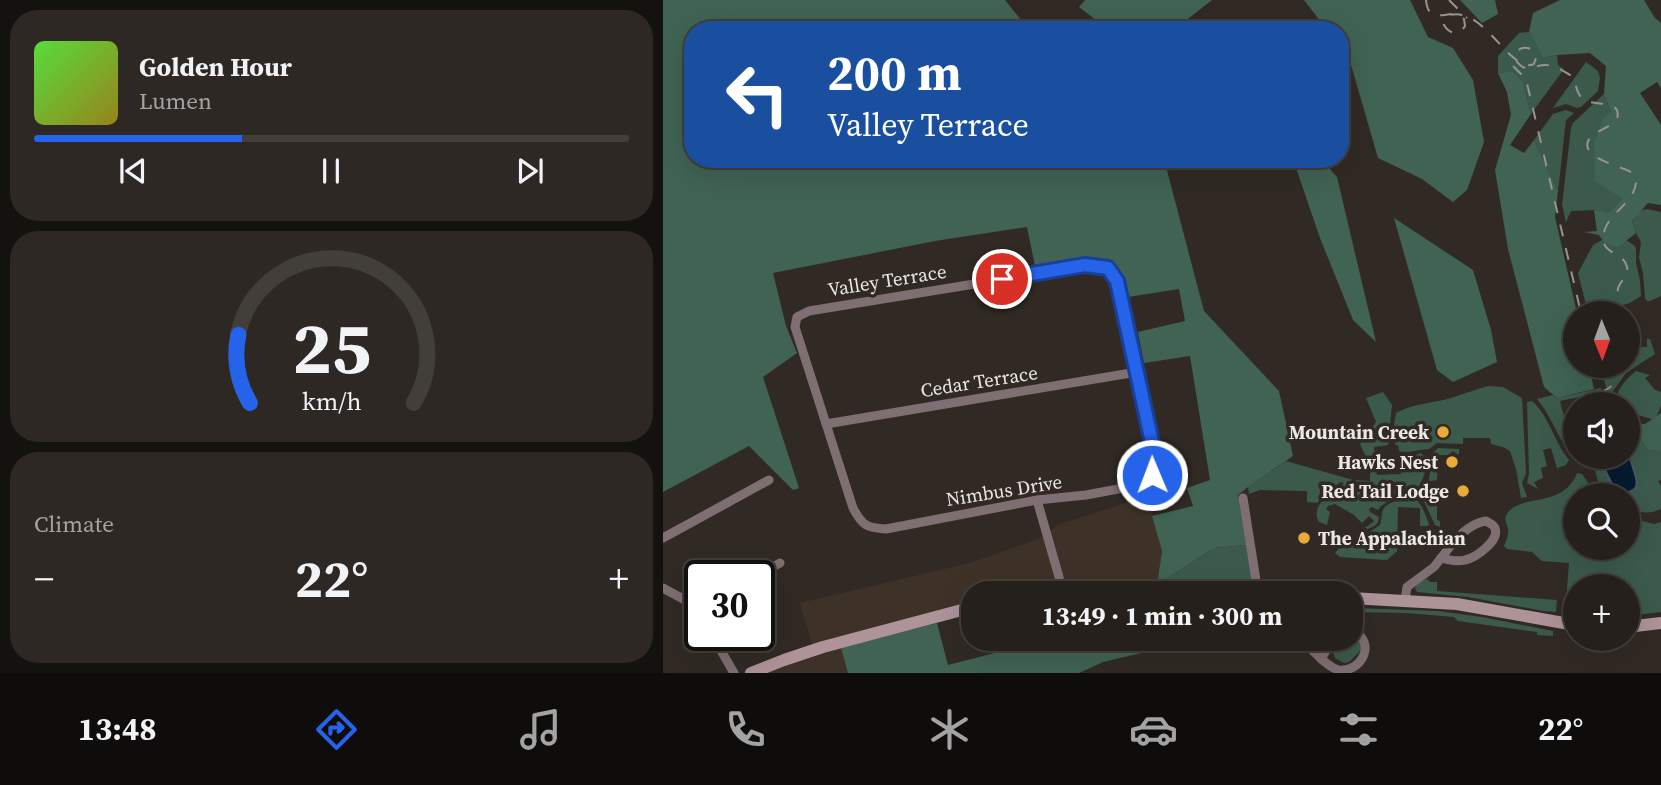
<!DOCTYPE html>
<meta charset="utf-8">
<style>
:root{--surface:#25201b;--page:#2d2824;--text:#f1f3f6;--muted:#a3a3a3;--line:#423e3a;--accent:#2563eb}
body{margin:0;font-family:"Source Serif 4",serif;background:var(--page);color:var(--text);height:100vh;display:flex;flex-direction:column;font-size:26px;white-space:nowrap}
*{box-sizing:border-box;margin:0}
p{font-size:23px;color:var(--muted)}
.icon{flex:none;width:38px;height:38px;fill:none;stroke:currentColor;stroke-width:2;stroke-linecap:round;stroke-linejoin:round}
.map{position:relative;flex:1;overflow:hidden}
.details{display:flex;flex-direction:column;gap:10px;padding:10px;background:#14120f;width:663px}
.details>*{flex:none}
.guide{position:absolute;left:21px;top:21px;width:665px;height:147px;border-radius:28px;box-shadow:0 7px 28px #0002,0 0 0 2px var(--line);background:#1a4fa0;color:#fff;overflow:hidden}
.needle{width:46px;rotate:179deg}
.tools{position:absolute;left:900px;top:301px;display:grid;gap:14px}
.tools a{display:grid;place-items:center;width:77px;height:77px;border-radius:50%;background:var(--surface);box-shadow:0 7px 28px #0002,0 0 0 2px var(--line);font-size:35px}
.speed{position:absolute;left:21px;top:560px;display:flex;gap:14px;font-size:35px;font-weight:700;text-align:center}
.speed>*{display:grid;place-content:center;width:91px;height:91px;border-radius:50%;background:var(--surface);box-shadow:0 7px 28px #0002,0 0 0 2px var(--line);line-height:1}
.speed .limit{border:4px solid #111;border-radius:10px;background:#fff;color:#111}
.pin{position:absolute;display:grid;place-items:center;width:60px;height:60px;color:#fff;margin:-30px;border:4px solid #fff;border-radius:50%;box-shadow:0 2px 7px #0007}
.me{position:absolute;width:77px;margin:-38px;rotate:359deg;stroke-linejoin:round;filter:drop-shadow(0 0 5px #0008)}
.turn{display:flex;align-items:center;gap:24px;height:147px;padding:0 28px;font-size:32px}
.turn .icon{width:91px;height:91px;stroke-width:2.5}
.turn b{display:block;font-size:49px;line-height:60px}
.big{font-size:52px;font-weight:700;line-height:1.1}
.details .widget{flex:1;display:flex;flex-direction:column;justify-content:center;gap:10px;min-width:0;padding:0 24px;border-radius:28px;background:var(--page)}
.details .dial{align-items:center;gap:0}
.dial svg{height:182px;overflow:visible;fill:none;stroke:var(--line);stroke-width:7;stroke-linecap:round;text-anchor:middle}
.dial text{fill:var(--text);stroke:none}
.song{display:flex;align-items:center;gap:21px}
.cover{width:84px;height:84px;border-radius:10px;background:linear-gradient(135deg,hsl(110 70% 55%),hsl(50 70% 35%))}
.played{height:7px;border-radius:4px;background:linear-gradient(90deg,var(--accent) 35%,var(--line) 35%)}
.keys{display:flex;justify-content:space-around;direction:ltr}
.heat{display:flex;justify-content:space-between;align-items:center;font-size:38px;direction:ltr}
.trip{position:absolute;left:298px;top:581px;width:402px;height:70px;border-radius:28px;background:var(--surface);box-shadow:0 7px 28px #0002,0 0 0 2px var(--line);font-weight:700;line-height:70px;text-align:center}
.dock{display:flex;height:112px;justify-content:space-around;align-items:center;background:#0f0d0b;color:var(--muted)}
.dock .icon{width:49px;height:49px}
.dock .current{color:var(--accent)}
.dock b{font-size:32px;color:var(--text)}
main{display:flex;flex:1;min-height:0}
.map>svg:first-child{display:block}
</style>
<main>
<section class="details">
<div class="widget">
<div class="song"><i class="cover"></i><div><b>Golden Hour</b><p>Lumen</p></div></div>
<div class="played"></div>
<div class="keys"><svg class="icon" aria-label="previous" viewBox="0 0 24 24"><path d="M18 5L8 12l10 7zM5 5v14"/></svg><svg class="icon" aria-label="pause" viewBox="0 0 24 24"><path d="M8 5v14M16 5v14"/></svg><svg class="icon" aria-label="next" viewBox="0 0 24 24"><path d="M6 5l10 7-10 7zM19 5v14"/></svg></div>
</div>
<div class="widget dial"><svg viewBox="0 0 100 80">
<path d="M14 69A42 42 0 1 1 86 69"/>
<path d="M14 69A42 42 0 0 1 9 39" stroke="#2563eb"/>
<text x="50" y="56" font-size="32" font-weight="700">25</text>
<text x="50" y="72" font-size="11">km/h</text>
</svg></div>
<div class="widget"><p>Climate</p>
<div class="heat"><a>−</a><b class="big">22°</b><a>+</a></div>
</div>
</section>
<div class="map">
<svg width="998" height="673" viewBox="0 0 998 673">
<rect width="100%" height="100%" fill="#312a24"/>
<g fill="#3e3228">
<path d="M484 496 499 551 494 585 414 584 353 593H310V602L149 644 137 603 307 563 373 540 395 525Z"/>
<path d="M178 648 185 673H105L123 666Z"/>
</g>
<g fill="#3b5a4c">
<path d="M866 32 880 58 894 55 895 65 901 69 868 114 860 81 849 71 835 73V56L856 33Z"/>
<path d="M923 62 935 71 937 78 935 91 918 107 914 108 903 104 890 108Z"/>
<path d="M941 94 948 112 959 198 947 212 931 210 908 211 903 222 899 205 908 128 910 123Z"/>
<path d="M903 110 911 113 903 120 895 191 871 140 890 114Z"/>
<path d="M984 209 998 212V296L987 301H984L982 298 980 273 976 257 978 242 973 233 969 221 976 211Z"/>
<path d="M939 240 954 248 963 240 972 246 973 249V263L977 280 978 296 967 303 956 306 958 313H925L915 273 930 245Z"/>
<path d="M984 339H987L992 354 963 373 948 394H945L937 366H964V341H970L971 347H984Z"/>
<path d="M973 371 987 375 982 378 992 390 998 392V406L992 420 964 412V404H953C952 391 963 379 973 371Z"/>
<path d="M826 386 840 387 859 398 863 473 859 483 864 497 858 498 853 469 847 451 840 447 828 444 827 438H800V444L774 443 766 449C755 449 747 454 736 451L735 445H732L731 425 733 413C749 404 770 403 788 398 801 394 813 389 826 386Z"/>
<path d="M938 388 942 402 941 404H918L916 397 897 401 903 425 912 445V452L910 454C894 439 889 416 874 399L890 395 894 398Z"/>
<path d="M720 392 729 405 725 445 711 447 714 475 738 474 736 456H750L758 453C769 465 759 483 750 494 738 496 722 499 715 510L709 507 706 509 707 512 716 517C716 525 710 527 704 529L702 527 705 526 711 521 706 516 699 523 691 515 672 504 665 506 663 509 667 512 664 525 656 522C646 504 671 493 681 483L678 482 660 495 654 503 644 502V491L597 490 586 494 585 487 623 461 690 480 707 481V466L697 444 713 422 703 398Z"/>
<path d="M869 401C887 417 891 442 906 460L903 465 894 468 888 448 880 450 884 466 878 468 880 478 871 482 875 489 864 483 866 474 864 402Z"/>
<path d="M964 420 985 450 998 451V480L995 481 998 486V509C986 515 976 512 964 509V495H941L938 491 928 457H944L942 463 969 491 974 486 968 459 964 454Z"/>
<path d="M775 448 796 449V455L790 451 785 455H775L774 480 768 481 767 496 774 504V520L777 521V527L772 525 759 497 765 485 770 453Z"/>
<path d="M914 473 919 474 933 495H912V548H964V517L991 524 998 522V612L964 616V586H912V616L902 615 906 563 879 561 869 552 844 549 841 546C843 541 846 534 845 529 844 522 840 520 844 514 856 493 901 509 914 473Z"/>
<path d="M750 497C759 503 762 514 766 524L765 526H757V508L735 507 734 551 724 560 677 557 672 553 679 545 689 544 717 525C719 520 718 512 721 508 727 501 741 499 750 497Z"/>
<path d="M583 545 590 583 587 588 494 585 551 548Z"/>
<path d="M764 579 767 582H774V591L894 600 893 612 881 611 805 597 754 592 752 588 756 582Z"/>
<path d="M688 608 775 611 819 617 890 631V636L874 635V632L795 621 791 617 744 613 688 612Z"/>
<path d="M688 634C695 636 698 643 698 650L686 662 681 663 672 658 669 649 674 639H688Z"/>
<path d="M475 639H621L638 649 636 651C612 646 588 641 564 640 539 639 512 646 487 651Z"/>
</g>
<g fill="#406353">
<path d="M0 0H342L366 30H30V159H501L541 311 616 391 630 456 585 487 575 495 583 545 551 548 494 585 499 551 489 516 530 506 524 488 547 480 527 356 481 363 475 332 522 321 516 289 465 297C463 285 460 271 449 263 433 252 390 263 372 266L364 227 272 241 110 273 123 326 134 353 100 377 136 488 130 490 86 446 0 492Z"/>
<path d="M422 0H549L521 22 492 23 479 30H446L416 7Z"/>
<path d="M641 0H747L765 37 790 48 810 80 821 142 804 190 790 202 759 179 715 158 686 58 677 46V30H664Z"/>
<path d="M797 0H832L835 14 819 23Z"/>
<path d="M897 0H981L992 18 998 23V88L994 82 977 93 998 125V205L985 203 969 221 973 233 954 248 941 242 936 235 921 232 934 231 931 210 947 212 959 198 932 181 931 144 940 118 948 112 941 94 943 66 927 53 894 55 880 58 866 32 870 13Z"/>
<path d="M849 71 860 81 868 114 847 145 861 153 871 140 895 191 892 217 914 313H912V366H926L931 389 894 398 881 387 845 249 832 170 848 115 844 92 835 73Z"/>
<path d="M630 159H658L674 177 713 342 690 320 657 238Z"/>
<path d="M731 218 810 270 828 330 834 362 790 382 774 370Z"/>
<path d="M998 413V451L985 450 967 424H982Z"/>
<path d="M274 623 285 665 355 647 353 639H475L487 651 440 662 416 673H185L178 648Z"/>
</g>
<path fill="#051b2f" stroke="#4a5865" stroke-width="2" d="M964 454C968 459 969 464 971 471 977 488 974 491 956 495L953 492 942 470V458L944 457H964Z"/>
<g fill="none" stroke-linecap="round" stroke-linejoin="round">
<g stroke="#7f6e72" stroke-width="9">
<path d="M422 266 445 268 454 281 493 461 490 475 482 484 423 495 374 500 223 529C203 528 199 525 190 508L132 327 134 317 146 311Z"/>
<path d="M163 424 474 372"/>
<path d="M580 498 595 593"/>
<path d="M374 500 396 577 399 593"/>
<path d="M823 521C826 523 830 524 832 528 837 541 812 558 802 560 794 562 786 560 778 558 790 543 803 524 823 521Z"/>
<path d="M0 538 106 480"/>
<path d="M93 576 117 563"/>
<path d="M0 588 33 606 37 613"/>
<path d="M742 600 744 587 771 567 778 558"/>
<path d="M49 635 71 673"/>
<path d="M636 639C650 648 659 664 675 670 699 673 715 641 688 630"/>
<path d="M658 659 670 639"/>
</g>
<g stroke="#ae9399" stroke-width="12">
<path d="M396 593 442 591 555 593"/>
<path d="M688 598 794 604 912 625"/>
<path d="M964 627 998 623"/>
<path d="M88 673 121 660 160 647 310 607"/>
</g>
<g stroke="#99938f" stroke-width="2" stroke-dasharray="12 12" stroke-linecap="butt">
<path d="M763 0C765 20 775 15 790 14L796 15 801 19 802 26C796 36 786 34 781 25L784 16C820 2 847 75 871 64L873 58 870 50C857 43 845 55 857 65 865 73 874 64 883 65 891 65 902 72 909 76 913 83 913 91 918 97 927 109 963 96 953 122L929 135C910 156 954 165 966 171 971 174 971 175 973 180 974 200 948 212 942 229 933 256 961 250 964 267 966 276 959 279 956 286 952 295 955 305 956 313"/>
<path d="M786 0 804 18"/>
<path d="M850 66 863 79 918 313"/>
<path d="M930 366 936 389"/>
<path d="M912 417 907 404 910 400C925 396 943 394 954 381V373L945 366"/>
</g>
</g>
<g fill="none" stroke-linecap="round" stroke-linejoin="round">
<g stroke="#184099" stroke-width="18">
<path id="route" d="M339 279 422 265 445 268 454 281 493 461 489 475"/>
</g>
<use href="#route" stroke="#2563eb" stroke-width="12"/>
</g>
<g fill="#eaaa39" stroke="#312a24" stroke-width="2.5">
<circle cx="780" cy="432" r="7"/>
<circle cx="789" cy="462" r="7"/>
<circle cx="800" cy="491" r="7"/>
<circle cx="641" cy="538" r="7"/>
</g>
<g text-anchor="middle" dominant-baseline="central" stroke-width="7" stroke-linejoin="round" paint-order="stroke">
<g font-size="19" fill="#ece7e4" stroke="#312a24">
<text transform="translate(224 280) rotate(-9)">Valley Terrace</text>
<text transform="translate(316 381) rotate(-9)">Cedar Terrace</text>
<text transform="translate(341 490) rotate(-9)">Nimbus Drive</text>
</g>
<g font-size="19" font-weight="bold" fill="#ece7e4" stroke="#312a24" text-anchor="end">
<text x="766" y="432">Mountain Creek</text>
<text x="775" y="462">Hawks Nest</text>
<text x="786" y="491">Red Tail Lodge</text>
<text x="655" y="538" text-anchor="start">The Appalachian</text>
</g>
</g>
</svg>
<div class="tools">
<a><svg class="needle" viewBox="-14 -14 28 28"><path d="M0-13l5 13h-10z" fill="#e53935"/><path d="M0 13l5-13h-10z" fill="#a3a3a3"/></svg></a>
<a><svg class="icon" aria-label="sound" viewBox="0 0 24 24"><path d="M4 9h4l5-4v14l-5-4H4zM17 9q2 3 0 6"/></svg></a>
<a><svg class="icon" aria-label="search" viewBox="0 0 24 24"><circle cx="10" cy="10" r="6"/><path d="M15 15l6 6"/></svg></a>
<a>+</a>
</div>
<div class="speed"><div class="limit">30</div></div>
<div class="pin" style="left:339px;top:279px;background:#d93025"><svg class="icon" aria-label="arrive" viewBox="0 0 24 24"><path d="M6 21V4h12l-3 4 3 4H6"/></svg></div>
<svg class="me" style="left:489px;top:475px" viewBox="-20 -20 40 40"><circle r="17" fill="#2563eb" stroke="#fff" stroke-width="3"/><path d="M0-11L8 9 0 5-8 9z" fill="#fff"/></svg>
<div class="trip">13:49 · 1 min · 300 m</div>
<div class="guide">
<div class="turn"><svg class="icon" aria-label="left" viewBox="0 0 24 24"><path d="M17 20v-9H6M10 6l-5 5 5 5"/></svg><div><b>200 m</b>Valley Terrace</div></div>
</div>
</div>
</main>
<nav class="dock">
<b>13:48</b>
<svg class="icon current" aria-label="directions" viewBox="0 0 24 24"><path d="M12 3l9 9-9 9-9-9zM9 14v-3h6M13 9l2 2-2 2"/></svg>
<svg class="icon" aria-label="music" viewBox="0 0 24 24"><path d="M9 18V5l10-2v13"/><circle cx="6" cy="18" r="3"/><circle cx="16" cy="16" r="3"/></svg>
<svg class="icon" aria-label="phone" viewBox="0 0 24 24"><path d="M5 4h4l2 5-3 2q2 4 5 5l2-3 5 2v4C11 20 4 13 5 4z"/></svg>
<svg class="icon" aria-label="climate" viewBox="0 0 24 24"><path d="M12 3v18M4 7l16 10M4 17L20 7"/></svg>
<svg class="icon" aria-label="car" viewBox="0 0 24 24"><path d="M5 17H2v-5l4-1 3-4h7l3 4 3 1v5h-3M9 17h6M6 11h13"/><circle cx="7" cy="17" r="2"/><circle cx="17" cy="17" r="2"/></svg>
<svg class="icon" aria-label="filters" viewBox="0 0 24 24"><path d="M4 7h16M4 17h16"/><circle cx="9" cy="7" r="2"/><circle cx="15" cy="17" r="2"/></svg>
<b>22°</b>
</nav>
